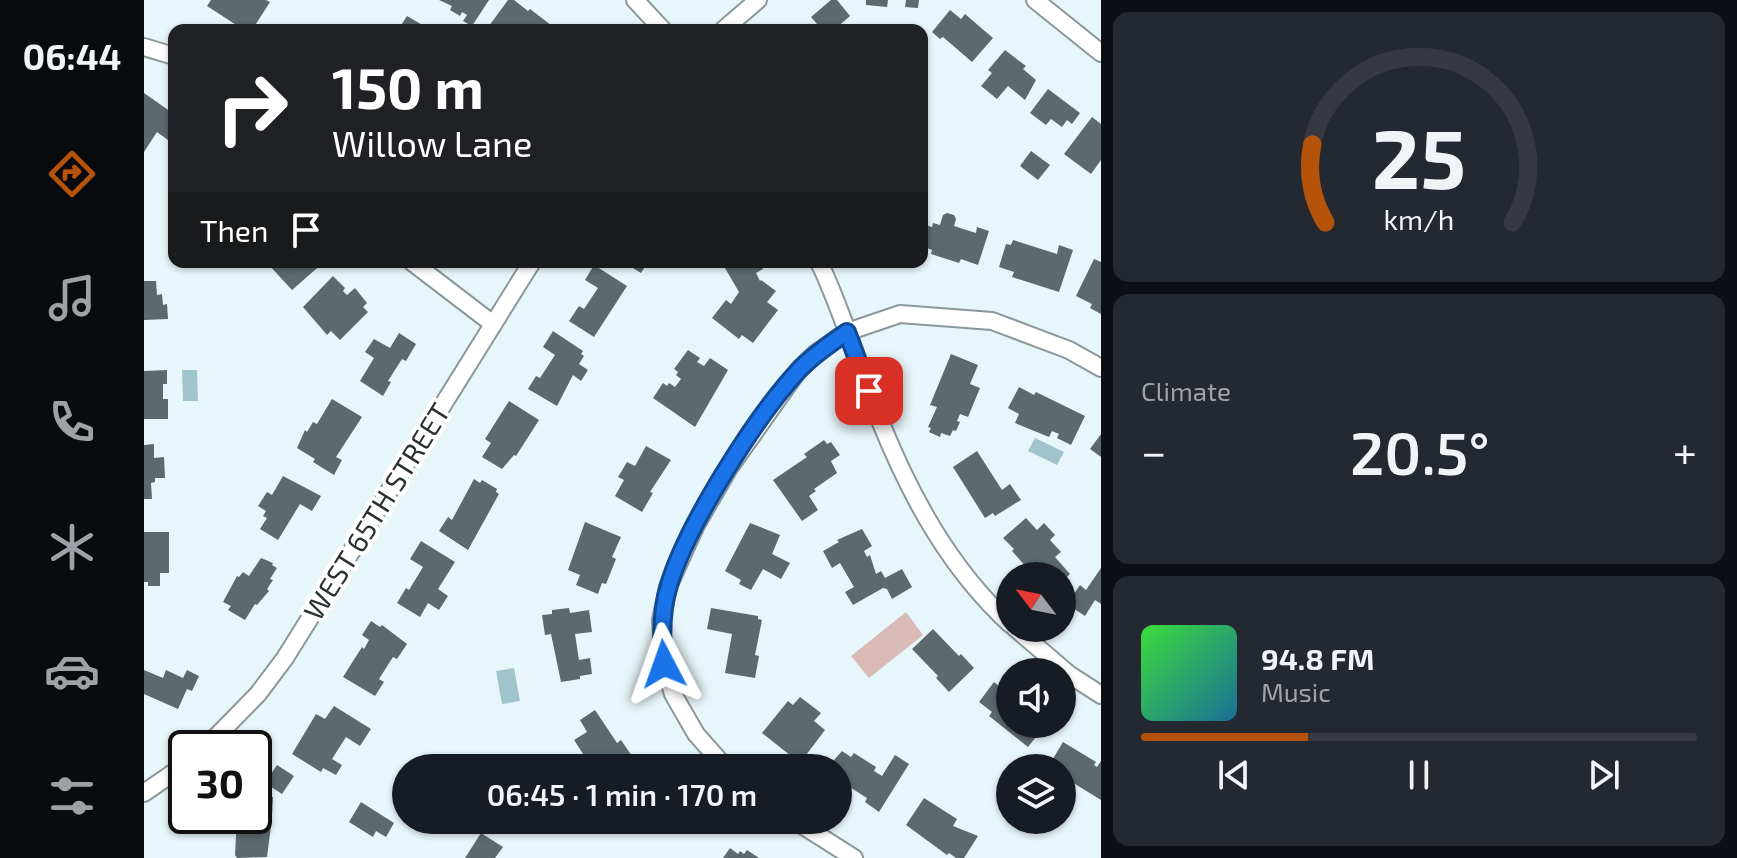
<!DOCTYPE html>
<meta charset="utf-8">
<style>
:root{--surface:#171b24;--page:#242831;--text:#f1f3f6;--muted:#9ea1a6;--line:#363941;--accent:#b45309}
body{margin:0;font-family:"Exo 2",sans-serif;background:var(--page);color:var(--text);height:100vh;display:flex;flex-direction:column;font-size:30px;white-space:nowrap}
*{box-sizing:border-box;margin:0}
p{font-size:26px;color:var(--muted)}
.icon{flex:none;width:44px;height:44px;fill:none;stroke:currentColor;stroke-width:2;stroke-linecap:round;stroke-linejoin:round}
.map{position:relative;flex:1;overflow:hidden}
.panel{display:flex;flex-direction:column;gap:12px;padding:12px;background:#0d0f14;width:636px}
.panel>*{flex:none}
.hud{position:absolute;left:24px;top:24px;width:760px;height:244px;border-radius:16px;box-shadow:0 2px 6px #0004;background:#202124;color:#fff;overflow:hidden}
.needle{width:52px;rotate:302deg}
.controls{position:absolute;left:852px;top:562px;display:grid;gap:16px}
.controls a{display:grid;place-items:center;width:80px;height:80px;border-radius:50%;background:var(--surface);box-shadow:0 2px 6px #0004;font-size:40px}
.speed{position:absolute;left:24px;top:730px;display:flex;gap:16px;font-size:40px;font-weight:700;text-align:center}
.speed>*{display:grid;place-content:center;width:104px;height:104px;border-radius:50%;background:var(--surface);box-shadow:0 2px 6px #0004;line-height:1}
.speed .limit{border:4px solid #111;border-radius:12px;background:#fff;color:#111}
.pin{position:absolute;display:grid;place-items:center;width:68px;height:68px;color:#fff;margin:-34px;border-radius:16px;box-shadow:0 4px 12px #0006}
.me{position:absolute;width:88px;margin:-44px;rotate:356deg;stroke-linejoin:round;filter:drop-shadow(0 0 6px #0008)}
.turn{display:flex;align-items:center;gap:28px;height:168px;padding:0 32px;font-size:36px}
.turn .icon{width:104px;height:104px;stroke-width:2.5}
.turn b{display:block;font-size:56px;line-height:68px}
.then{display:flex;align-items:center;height:76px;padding:0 32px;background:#0003;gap:16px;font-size:30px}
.big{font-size:60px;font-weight:600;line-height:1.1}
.panel .widget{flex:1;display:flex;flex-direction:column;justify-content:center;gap:12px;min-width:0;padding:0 28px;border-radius:16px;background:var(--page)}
.panel .dial{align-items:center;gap:0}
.dial svg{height:208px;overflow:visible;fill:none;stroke:var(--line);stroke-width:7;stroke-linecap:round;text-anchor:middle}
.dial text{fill:var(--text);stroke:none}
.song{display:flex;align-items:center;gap:24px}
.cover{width:96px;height:96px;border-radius:12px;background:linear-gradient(135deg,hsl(120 70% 55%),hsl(200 70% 35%))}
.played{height:8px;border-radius:4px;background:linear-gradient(90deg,var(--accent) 30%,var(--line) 30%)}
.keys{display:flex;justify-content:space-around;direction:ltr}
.heat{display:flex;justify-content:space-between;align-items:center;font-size:44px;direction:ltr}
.trip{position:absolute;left:248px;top:754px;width:460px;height:80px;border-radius:40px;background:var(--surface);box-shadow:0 2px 6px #0004;font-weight:600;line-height:80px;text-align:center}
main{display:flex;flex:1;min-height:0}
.tab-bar{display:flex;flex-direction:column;width:144px;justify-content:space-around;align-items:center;background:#090b0e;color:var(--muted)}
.tab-bar .icon{width:56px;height:56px}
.tab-bar .on{color:var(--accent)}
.tab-bar b{font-size:36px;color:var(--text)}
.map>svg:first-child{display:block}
</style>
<main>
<nav class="tab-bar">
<b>06:44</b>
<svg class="icon on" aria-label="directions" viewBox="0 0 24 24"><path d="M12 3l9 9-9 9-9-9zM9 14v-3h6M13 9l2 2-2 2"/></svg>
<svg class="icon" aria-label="music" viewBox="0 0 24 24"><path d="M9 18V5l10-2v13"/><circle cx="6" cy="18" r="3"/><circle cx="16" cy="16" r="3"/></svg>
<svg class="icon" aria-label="phone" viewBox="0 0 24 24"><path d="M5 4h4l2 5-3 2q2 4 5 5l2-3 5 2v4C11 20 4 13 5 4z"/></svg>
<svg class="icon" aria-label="climate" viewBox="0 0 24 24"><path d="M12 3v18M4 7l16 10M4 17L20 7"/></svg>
<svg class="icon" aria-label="car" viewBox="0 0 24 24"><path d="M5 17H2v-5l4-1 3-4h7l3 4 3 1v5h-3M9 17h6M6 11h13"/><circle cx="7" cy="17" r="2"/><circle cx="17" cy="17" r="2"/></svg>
<svg class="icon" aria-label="filters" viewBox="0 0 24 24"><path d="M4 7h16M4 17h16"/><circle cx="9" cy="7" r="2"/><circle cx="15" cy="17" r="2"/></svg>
</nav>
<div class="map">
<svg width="957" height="858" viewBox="0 0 957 858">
<rect width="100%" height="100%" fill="#e7f6fa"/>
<path fill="#dabab6" d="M762 612 779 635 725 678 707 656Z"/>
<g fill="#a0c3cc">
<path d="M38 370H53L54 401H39Z"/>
<path d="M891 438 920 452 913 465 884 451Z"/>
<path d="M370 668 376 701 358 704 352 671Z"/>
</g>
<g fill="#5c696d">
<path d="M67 0H122L126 2 108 30H100L63 6Z"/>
<path d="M295 0H345L328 26 319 21 323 15 318 12 316 16 306 10 308 6Z"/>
<path d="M364 0H370L384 11 386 9 407 25 403 30H342Z"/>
<path d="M687 0H693L706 16 690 30H665L673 24 667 17Z"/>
<path d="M722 0H744L743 7 722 5Z"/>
<path d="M762 0H775L774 8 761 7Z"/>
<path d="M806 10 817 19 821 14 849 38 828 62 799 37 796 39 788 32Z"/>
<path d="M263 16 287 30H254Z"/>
<path d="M861 50 882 66 879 69 892 80 881 100 864 86 853 99 837 86 848 73 844 70Z"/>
<path d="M904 89 936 113 928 124 923 120 918 127 907 119 902 125 886 113Z"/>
<path d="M0 93 30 114V132L24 140 13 132 0 152Z"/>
<path d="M948 117 957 124V160L947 174 920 154Z"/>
<path d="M887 151 906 165 894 180 876 166Z"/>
<path d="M803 213 810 215 812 219 810 226 832 233 833 227 845 231 834 265 817 259 815 263 787 254 788 250 778 246V224L788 227 789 223 796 225 799 215Z"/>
<path d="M869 240 913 254 915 245 929 250 915 292 868 277 870 272 855 267 862 244 867 245Z"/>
<path d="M950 259 957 262V314L946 308 948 304 932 296Z"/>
<path d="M113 262H180L148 290 124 264 119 268Z"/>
<path d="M479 262H504L497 273Z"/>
<path d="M581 262H616L619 269 612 273 616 281 617 280 632 291 623 302 634 310 609 343 598 335 595 339 568 318 582 300 587 304 595 292 578 263Z"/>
<path d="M450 265 483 286 450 337 425 321 435 306 440 309 454 288 441 280Z"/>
<path d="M189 276 201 288 199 291 203 295 211 288 223 303 219 307 224 312 196 340 187 331 183 335 159 307Z"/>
<path d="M0 281H12L13 295 18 294 19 305 23 304 24 319 0 320Z"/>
<path d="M409 331 439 351 437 354 440 356 435 364 444 370 437 381 429 375 413 406 384 389 392 376 396 378 411 355 399 347Z"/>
<path d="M255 333 272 344 262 361 258 359 244 381 247 382 239 396 216 381 230 358 221 352 230 339 246 348Z"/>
<path d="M544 350 556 358 553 362 560 366 566 358 584 370 551 427 509 398 519 383 523 386 525 383 531 387 537 379 532 375 534 372 530 369Z"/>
<path d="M807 354 834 365 826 384 836 388 824 417 816 414 813 421 816 422 812 431 809 430 806 436 797 433 796 437 785 432 787 428 784 427 793 407 786 405Z"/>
<path d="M23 370V384H19V399H24V419H0V371Z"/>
<path d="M875 387 890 395 892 392 941 416 927 445 913 438 915 434 908 431 905 437 871 423 875 414 864 408Z"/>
<path d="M188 399 218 417 192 457 198 460 190 475 169 462 171 459 153 448 161 430 163 432 169 422 173 424Z"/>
<path d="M365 401 395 420 372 456 370 455 358 469 338 457 347 443 341 439Z"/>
<path d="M957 434V457L946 449Z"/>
<path d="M680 440 683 444 687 442 696 455 687 461 693 473 670 489 672 491 665 496 674 510 658 521 629 480 663 457 660 454Z"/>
<path d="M10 444V458L20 457 21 478H11V482L7 483 8 499H0V445Z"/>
<path d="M502 446 527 460 506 492 509 493 498 512 471 496 480 480 474 477 483 462 491 466Z"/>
<path d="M833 451 858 490 866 484 877 500 851 516 849 513 841 518 809 467Z"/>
<path d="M139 476 177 496 168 511 156 504 134 540 116 529 123 518 119 516 122 511 114 506 123 492 128 495Z"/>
<path d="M330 479 336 483 338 480 353 489 352 492 355 494 324 550 295 531 304 517 308 520Z"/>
<path d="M882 518 893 530 900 523 911 535 906 540 917 552 911 557 926 574 918 582V576H890L868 551 870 549 859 538Z"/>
<path d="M441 522 477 537 468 557 472 559 462 584 458 583 454 594 432 585 436 575 424 570Z"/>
<path d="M606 523 636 535 628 554 646 563 637 579 619 569 607 590 595 584 597 580 581 571Z"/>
<path d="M718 529 728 546 720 551 723 557 726 555 732 574 737 571 741 578 758 569 768 587 748 599 743 589 739 588 709 605 701 592 710 587 696 563 688 568 679 551 695 542 693 540Z"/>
<path d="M0 532H25V573H16V586H4V582H0Z"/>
<path d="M277 541 311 562 294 589 304 596 295 610 284 603 276 617 253 603 262 588 265 590 279 567 266 559Z"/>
<path d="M117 558 129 563 128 565 133 568 126 579 129 580 123 589 125 591 113 605 111 604 101 620 84 610 87 606 79 602 93 576 95 577 99 572 105 576Z"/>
<path d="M957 568V604L951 600 941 616 923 604 936 585 942 590Z"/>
<path d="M425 608 426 613 445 610 448 632 431 634 435 660 446 658 448 674 436 676V679L417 682 407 634 401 635 398 615 408 614V610Z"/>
<path d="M567 608 614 616V619L618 620 611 655 615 656 611 678 581 673 588 634 563 629Z"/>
<path d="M227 621 236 627 238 625 263 644 253 659 249 657 235 679 240 682 231 696 199 677 218 647 220 649 225 640 218 635Z"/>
<path d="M789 629 815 656 817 654 830 668 805 692 792 678 794 676 768 649Z"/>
<path d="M0 670 19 678 22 670 39 678 43 670 55 676 48 691 43 689 34 709 0 694Z"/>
<path d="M850 682 866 695V724H895L899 728 884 747 845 716 848 712 835 702Z"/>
<path d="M656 697 677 713 670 721 681 730 656 763 618 733 644 701 649 705Z"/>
<path d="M190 706 227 729 216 746 202 737 188 759 198 765 192 775 179 768 177 772 148 754 172 714 181 719Z"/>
<path d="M451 710 473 743 477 740 490 759 476 768H452L448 761 445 763 430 740 443 732 436 720Z"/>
<path d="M919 742 952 762 950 765 953 767 957 761V800L918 776V768L904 767Z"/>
<path d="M698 751 707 757 710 753 732 767 730 771 738 776 751 755 765 764 735 812 721 802 723 798 696 781 694 785V768H683Z"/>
<path d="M133 765 150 776 138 794 121 783Z"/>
<path d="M110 796 129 797 128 815H121L120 823H125L127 826 123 857 93 858 91 855 93 817 110 816Z"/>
<path d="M780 798 813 819 809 826 834 836 820 858H812L805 853 803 855 762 825Z"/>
<path d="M217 802 250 823 242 837 232 831 229 837 205 822Z"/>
<path d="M337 833 359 847 351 858H321Z"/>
<path d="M586 848 594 854 596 851 600 854 603 850 615 858H579Z"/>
</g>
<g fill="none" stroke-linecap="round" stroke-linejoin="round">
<g stroke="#8a989c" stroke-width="20">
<g id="minor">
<path d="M491 0 519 30"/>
<path d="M891 0 957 53"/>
<path d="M579 30 614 0"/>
<path d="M0 47 30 56"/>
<path d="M268 262 349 324"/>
<path d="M675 262C700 314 715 370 737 423 767 497 806 569 866 624"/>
<path d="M871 628 926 675 957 695"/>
<path d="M61 748 114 694 141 658 388 262"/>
<path d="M582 768 552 734 529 694 520 664 517 620 524 587 552 525 585 468 653 372 671 354 703 332 756 314 848 321 925 350 957 368"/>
<path d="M0 793 42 764"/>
<path d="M650 820 710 858"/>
</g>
</g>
<use href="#minor" stroke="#fff" stroke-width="16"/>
</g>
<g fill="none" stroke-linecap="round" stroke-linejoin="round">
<g stroke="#114b97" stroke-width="20">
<path id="route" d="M520 664C517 637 517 611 525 585 543 525 612 416 655 370 669 355 686 344 703 332L725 391"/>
</g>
<use href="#route" stroke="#1a73e8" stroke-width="14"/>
</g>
<g text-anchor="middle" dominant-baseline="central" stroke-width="8" stroke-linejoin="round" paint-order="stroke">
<g font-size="28" fill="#2b3132" stroke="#fff">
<text transform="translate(232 511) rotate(-58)">WEST 65TH STREET</text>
</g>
</g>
</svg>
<div class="controls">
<a><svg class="needle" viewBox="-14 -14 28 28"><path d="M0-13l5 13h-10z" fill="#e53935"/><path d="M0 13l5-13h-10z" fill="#9ea1a6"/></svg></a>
<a><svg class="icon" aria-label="sound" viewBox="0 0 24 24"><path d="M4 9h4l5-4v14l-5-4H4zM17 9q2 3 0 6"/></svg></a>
<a><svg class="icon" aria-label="layers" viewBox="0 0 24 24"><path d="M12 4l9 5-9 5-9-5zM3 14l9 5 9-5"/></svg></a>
</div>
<div class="speed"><div class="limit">30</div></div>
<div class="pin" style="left:725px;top:391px;background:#d93025"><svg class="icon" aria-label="arrive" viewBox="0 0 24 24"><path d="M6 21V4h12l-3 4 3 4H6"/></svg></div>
<svg class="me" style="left:520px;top:664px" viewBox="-20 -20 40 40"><path d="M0-17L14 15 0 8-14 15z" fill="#1a73e8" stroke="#fff" stroke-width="4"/></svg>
<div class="trip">06:45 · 1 min · 170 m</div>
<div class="hud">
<div class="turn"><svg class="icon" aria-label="right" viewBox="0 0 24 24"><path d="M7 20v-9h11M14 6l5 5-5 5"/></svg><div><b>150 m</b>Willow Lane</div></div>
<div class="then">Then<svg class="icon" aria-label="arrive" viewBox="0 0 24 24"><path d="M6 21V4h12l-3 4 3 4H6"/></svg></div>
</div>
</div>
<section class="panel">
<div class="widget dial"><svg viewBox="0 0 100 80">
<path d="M14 69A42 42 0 1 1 86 69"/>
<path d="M14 69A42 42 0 0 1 9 39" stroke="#b45309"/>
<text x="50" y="56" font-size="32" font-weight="700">25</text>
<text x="50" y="72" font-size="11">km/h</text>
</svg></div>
<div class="widget"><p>Climate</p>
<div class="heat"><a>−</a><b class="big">20.5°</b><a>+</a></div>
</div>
<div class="widget">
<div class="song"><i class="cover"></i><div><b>94.8 FM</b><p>Music</p></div></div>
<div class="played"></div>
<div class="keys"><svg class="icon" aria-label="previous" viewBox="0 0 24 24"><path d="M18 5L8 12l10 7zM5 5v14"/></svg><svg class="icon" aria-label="pause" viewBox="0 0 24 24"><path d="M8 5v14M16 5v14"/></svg><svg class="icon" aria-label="next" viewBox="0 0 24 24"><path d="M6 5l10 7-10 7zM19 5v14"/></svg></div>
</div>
</section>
</main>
